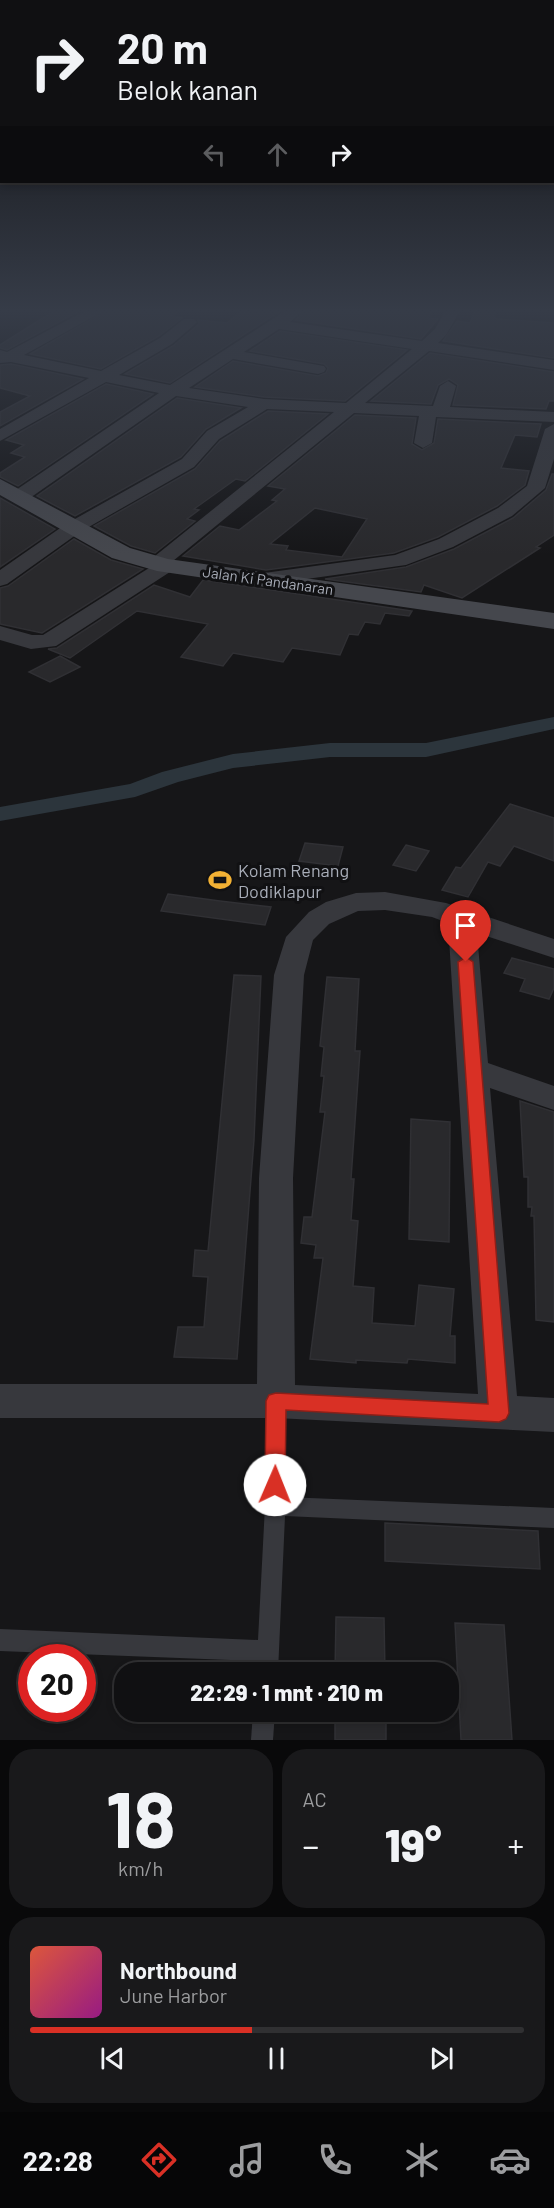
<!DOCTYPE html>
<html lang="id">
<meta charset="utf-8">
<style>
:root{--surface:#101012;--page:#19191b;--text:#f1f3f6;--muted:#9c9d9f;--line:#303032;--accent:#d93025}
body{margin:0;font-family:Barlow,sans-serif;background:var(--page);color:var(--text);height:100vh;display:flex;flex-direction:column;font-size:22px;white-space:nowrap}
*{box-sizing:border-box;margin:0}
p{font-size:20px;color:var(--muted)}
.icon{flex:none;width:33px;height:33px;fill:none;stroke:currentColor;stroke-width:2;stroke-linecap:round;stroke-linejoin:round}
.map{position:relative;height:1740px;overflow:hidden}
.details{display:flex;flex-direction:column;gap:9px;padding:9px;background:#09090a;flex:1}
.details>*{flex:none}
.banner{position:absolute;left:0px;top:0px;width:555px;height:183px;box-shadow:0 3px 9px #0003,0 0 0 2px var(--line);background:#101012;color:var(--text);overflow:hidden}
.speed{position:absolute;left:18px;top:1644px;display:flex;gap:12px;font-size:30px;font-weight:700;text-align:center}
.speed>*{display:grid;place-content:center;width:78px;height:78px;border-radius:50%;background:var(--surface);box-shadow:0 3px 9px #0003,0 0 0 2px var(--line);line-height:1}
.speed .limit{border:9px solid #d22;background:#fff;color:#111}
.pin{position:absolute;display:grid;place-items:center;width:51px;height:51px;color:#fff;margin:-62px -26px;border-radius:50% 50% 50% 0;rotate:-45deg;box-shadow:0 0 6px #0007}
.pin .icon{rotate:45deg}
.me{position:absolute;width:66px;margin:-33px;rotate:1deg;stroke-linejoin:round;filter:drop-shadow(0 0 4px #0008)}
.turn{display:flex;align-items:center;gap:21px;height:126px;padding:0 18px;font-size:27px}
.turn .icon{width:78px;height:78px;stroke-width:2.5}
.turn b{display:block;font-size:42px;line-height:51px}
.lanes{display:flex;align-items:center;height:57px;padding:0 18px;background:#0003;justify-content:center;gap:30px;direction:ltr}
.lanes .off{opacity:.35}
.big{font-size:45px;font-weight:800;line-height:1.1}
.details .tile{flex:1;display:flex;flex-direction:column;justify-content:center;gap:9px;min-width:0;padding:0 21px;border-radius:24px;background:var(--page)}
.details .dial{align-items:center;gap:0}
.dial b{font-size:78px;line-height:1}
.song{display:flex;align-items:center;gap:18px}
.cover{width:72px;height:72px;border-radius:9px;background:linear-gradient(135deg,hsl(10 70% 55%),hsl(310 70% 35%))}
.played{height:6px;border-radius:3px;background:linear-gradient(90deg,var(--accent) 45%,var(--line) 45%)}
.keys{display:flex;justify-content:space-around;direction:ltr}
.heat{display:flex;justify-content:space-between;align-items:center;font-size:33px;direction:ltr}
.details .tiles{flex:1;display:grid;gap:9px;grid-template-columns:1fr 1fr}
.tile:last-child{grid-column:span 2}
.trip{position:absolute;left:114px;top:1662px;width:345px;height:60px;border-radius:24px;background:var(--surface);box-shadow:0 3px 9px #0003,0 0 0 2px var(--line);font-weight:800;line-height:60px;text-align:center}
.tabs{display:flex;height:96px;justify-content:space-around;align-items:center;background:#060607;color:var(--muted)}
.tabs .icon{width:42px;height:42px}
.tabs .current{color:var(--accent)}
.tabs b{font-size:27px;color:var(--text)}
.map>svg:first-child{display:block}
</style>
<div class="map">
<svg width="554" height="1740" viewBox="0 0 554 1740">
<rect width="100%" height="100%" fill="#161618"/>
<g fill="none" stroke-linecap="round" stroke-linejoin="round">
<path fill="#2c353c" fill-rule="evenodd" d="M554 717V729L426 757H330L233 768 178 782 135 797 0 821V807L130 784 162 772 233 754 330 743H426Z"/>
</g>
<g fill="#29292c" stroke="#303034" stroke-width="1.5" fill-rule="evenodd">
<path d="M54 311H79L7 350 0 348V345Z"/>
<path d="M106 311H178L172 316 182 318 159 336 101 369 30 354Z"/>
<path d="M254 311H280L170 383 125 374 173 346 199 324 198 320 227 323 241 312Z"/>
<path d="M305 311H432L428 318 438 319 421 339 295 320Z"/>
<path d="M475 311H496L493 317 497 319 554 323V358L443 341 457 321 470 323Z"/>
<path d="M280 331 407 350 345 401 264 397 195 387 233 361 318 376 326 373 328 368 324 364 250 351Z"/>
<path d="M430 353 554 372V401H549L546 409 453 405 458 385 449 379 438 385 431 404 371 401Z"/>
<path d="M11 364 83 379 0 426V412L30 396 0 388V365Z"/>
<path d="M106 384 153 394 18 486 0 477V473L25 457 11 453 24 445 6 440Z"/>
<path d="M177 398 241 408 206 429 181 457 75 516 37 496Z"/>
<path d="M268 411 328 414 245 481 236 479 194 509 199 510 187 519 195 521 155 553 131 546 94 526 195 469 220 441Z"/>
<path d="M355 415 416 418 412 444 422 450 434 443 438 419 541 424 537 437 515 435 501 468 529 471 525 485 497 506 438 537 394 553 266 570 183 556 220 526 239 530 277 501 272 500 285 489 268 486ZM315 508 367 519 342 557 286 550 288 546 270 544Z"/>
<path d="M552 474H554V535L536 547 540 548 462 598 424 585 421 592 325 579 406 567 454 549 513 518 546 490Z"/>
<path d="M0 498 55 529 0 567Z"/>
<path d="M74 539 111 560 143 569 42 633 0 624V588L8 586Z"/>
<path d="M203 580 412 611 409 616 385 613 380 624 365 622 358 635 349 634 340 655 292 648 283 662 233 653 223 666 181 657 208 624 137 611 70 658 48 649 57 648 154 585 190 597Z"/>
<path d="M60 656 80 667 50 682 29 672Z"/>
<path d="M510 804 554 818V861L514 846 500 866 488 862 468 897 442 890 456 867 461 868Z"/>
<path d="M305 843 343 847 338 866 299 861Z"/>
<path d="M406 845 429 851 416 871 393 865Z"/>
<path d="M168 894 220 901 271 907 265 925 161 911Z"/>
<path d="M512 958 554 969V988L549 999 520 991 525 979 504 973Z"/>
<path d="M234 975 261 976 254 1140 237 1359 174 1357 178 1327H204L208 1277 193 1276 195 1250 208 1251Z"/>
<path d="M327 977 359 979 355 1051H360L351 1179H354L351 1220 358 1221 353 1286 374 1288 372 1323 415 1326 419 1285 454 1289 450 1336H455V1363L408 1359 407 1363 356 1360V1363L310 1359 323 1258H314L316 1245 301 1243 304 1217H312L325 1112H320L324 1076H321L324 1047 320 1046Z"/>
<path d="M520 1101 554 1112V1322L536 1320 534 1216H531L532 1207H528V1177H524Z"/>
<path d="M411 1119 450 1122 449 1242 409 1239Z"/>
<path d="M385 1523 538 1531 540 1569 385 1561Z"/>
<path d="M336 1617 384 1618 385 1672H335Z"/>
<path d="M455 1623 504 1625 512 1740H461Z"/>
<rect x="335" y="1712" width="51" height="28"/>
</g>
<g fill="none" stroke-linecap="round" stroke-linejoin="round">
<g fill="#37383d" fill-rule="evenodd">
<path d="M276 1393 283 1395 286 1401 285 1497 554 1508V1528L285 1516 278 1672H256V1661L0 1651V1629L258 1640 265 1506 266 1401 269 1395Z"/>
<path d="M253 1712H275L273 1740H251Z"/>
</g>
<g fill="#37383d" fill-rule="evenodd">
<path d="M85 311H104L24 355 101 371 160 338 184 319H194L197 322 194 325 172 344 119 375 170 385 285 311H303L290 322 422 341 435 329 445 311H460L446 335 438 343 554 360V370L429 351 365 403 433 406 440 386 448 381 456 386 450 407 554 412V422L436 417 432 443 423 448 414 443 419 416 354 413 173 561 176 566 173 570 56 646 31 649 0 640V626L32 635H43L149 568 147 564 150 560 334 412 267 409 219 439 194 467 80 532 7 584 0 586V570L66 524 182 459 207 431 248 407 176 396 27 500H13L11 496 13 492 159 393 106 382 0 441V429L89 378 11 362 0 363V350L7 352ZM279 329 412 349 346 403 264 399 189 388 233 359 318 374 324 372 326 369 324 366 244 352Z"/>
<path d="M554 424V459L545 488 512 516 453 547 406 565 264 585 257 583 254 579 257 575 264 573 395 555 439 539 498 508 527 486 545 429Z"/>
<path d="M385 892 446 903 554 939V958L477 933 488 1063 554 1086V1110L490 1088 517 1396 554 1398V1432L276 1418H0V1384H257L259 1178 274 975 286 937 309 912 326 902 356 893ZM385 910 432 917 448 923 478 1394 295 1385 293 1178 304 975 313 940 329 924 358 911Z"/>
</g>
<path fill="#45474d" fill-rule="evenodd" d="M0 479 130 548 168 559 554 613V629L157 571 112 558 0 495Z"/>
</g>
<linearGradient id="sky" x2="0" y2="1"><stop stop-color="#0c0c0d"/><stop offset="0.56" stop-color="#363c48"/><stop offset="1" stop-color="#363c48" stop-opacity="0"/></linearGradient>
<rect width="554" height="555" fill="url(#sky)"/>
<path fill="#d93025" stroke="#8d1f18" stroke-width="1.5" d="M466 957 473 962 509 1413 506 1419 499 1422 286 1410 285 1485 282 1492 275 1494 268 1492 265 1485 266 1401 269 1395 276 1393 488 1404 458 962Z"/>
<defs>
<g id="stadium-bare" transform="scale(1.8)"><path d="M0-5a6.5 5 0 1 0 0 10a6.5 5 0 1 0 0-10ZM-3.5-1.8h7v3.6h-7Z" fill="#f2b134" stroke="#111113" stroke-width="2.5" paint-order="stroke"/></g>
</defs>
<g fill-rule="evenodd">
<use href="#stadium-bare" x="220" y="880"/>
</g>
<g text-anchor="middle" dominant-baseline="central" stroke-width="6" stroke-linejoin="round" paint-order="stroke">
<g font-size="15" fill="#a8adb8" stroke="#111113">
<text transform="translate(268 580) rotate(8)">Jalan Ki Pandanaran</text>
</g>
<g font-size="18" fill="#a8adb8" stroke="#111113" text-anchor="start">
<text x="238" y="870">Kolam Renang<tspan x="238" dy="21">Dodiklapur</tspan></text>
</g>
</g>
</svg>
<div class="speed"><div class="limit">20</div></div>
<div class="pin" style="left:466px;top:962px;background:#d93025"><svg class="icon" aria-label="arrive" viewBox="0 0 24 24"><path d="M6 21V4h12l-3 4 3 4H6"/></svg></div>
<svg class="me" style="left:275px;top:1485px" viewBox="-20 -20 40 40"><circle r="19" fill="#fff"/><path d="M0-13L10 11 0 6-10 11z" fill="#d93025"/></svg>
<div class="trip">22:29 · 1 mnt · 210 m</div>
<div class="banner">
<div class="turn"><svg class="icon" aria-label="right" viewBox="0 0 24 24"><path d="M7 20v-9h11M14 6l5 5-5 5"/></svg><div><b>20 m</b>Belok kanan</div></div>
<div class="lanes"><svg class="icon off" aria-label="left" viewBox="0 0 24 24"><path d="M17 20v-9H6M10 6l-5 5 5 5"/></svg><svg class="icon off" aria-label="ahead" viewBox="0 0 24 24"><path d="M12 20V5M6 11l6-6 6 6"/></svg><svg class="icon" aria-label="right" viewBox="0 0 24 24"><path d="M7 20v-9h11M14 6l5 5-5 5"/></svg></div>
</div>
</div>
<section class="details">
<div class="tiles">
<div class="tile dial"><b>18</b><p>km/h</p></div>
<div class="tile"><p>AC</p>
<div class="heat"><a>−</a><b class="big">19°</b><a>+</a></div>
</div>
<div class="tile">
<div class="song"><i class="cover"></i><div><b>Northbound</b><p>June Harbor</p></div></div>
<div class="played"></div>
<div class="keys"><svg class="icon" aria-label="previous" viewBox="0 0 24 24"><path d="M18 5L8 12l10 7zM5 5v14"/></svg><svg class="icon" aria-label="pause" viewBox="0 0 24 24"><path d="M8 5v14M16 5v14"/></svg><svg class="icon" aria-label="next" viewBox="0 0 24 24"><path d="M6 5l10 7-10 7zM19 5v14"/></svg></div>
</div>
</div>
</section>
<nav class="tabs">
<b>22:28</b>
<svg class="icon current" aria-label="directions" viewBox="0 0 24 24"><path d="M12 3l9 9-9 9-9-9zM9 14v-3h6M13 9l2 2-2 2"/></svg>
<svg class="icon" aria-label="music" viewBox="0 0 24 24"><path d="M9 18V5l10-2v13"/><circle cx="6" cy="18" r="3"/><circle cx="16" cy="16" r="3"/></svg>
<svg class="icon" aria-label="phone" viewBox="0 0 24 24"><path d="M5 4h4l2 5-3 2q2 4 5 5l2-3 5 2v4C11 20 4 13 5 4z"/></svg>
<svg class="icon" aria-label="climate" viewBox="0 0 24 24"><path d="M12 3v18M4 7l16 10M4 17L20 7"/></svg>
<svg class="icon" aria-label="car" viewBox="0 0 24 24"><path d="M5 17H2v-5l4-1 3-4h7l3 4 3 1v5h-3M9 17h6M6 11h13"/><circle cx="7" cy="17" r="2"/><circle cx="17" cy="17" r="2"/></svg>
</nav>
